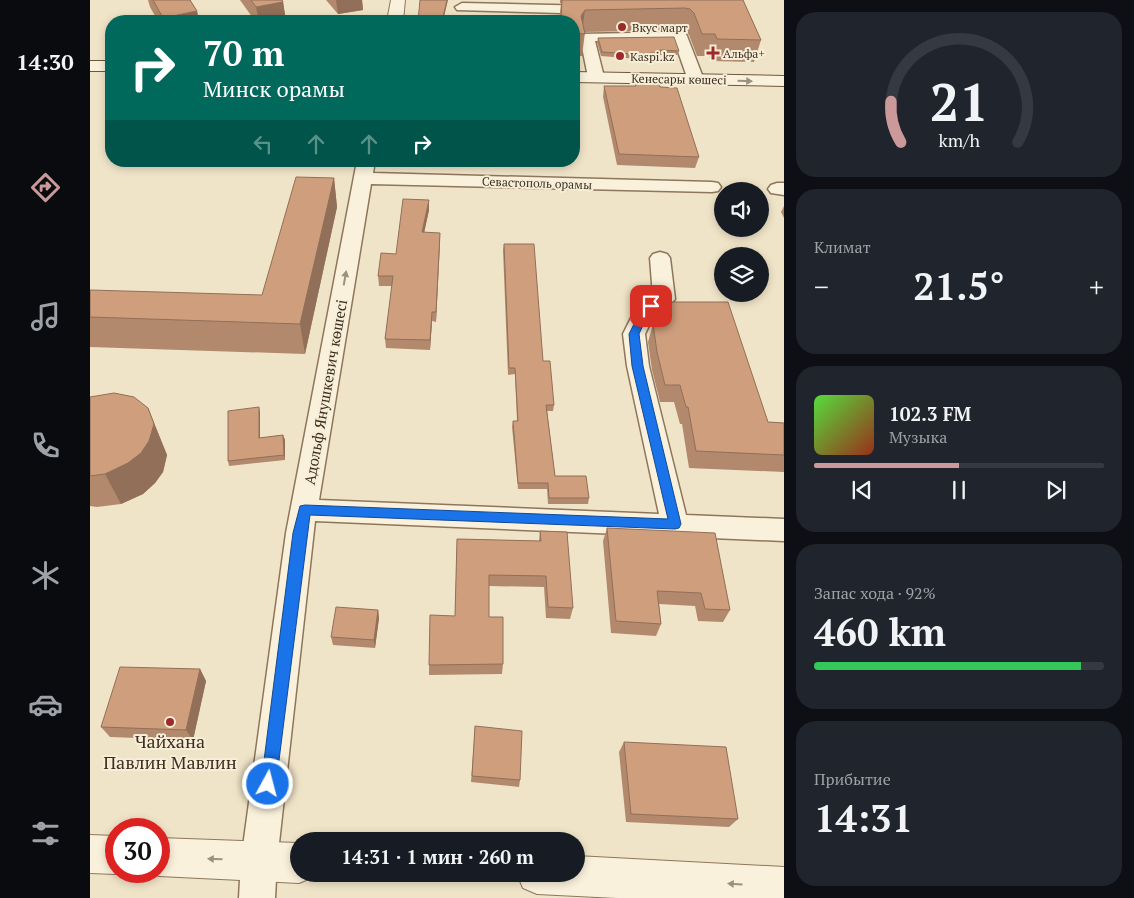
<!DOCTYPE html>
<html lang="ru">
<meta charset="utf-8">
<style>
:root{--surface:#171b24;--page:#20242c;--text:#f1f3f6;--muted:#9ea1a6;--line:#363941;--accent:#cc999b}
body{margin:0;font-family:"PT Serif",serif;background:var(--page);color:var(--text);height:100vh;display:flex;flex-direction:column;font-size:19px;white-space:nowrap}
*{box-sizing:border-box;margin:0}
p{font-size:16px;color:var(--muted)}
.icon{flex:none;width:28px;height:28px;fill:none;stroke:currentColor;stroke-width:2;stroke-linecap:round;stroke-linejoin:round}
.map{position:relative;flex:1;overflow:hidden}
.sheet{display:flex;flex-direction:column;gap:12px;padding:12px;background:#0d0f14;width:350px}
.sheet>*{flex:none}
.hud{position:absolute;left:15px;top:15px;width:475px;height:152px;border-radius:20px;box-shadow:0 2px 8px #0003;background:#00695c;color:#fff;overflow:hidden}
.controls{position:absolute;left:624px;top:182px;display:grid;gap:10px}
.controls a{display:grid;place-items:center;width:55px;height:55px;border-radius:50%;background:var(--surface);box-shadow:0 2px 8px #0003;font-size:25px}
.speed{position:absolute;left:15px;top:818px;display:flex;gap:10px;font-size:25px;font-weight:700;text-align:center}
.speed>*{display:grid;place-content:center;width:65px;height:65px;border-radius:50%;background:var(--surface);box-shadow:0 2px 8px #0003;line-height:1}
.speed .limit{border:8px solid #d22;background:#fff;color:#111}
.pin{position:absolute;display:grid;place-items:center;width:42px;height:42px;color:#fff;margin:-21px;border-radius:10px;box-shadow:0 2px 8px #0006}
.me{position:absolute;width:55px;margin:-28px;rotate:7deg;stroke-linejoin:round;filter:drop-shadow(0 0 4px #0008)}
.turn{display:flex;align-items:center;gap:18px;height:105px;padding:0 15px;font-size:22px}
.turn .icon{width:65px;height:65px;stroke-width:2.5}
.turn b{display:block;font-size:35px;line-height:42px}
.lanes{display:flex;align-items:center;height:48px;padding:0 15px;background:#0003;justify-content:center;gap:25px;direction:ltr}
.lanes .off{opacity:.35}
.big{font-size:38px;font-weight:800;line-height:1.1}
.sheet .widget{flex:1;display:flex;flex-direction:column;justify-content:center;gap:8px;min-width:0;padding:0 18px;border-radius:20px;background:var(--page)}
.sheet .dial{align-items:center;gap:0}
.dial svg{height:130px;overflow:visible;fill:none;stroke:var(--line);stroke-width:7;stroke-linecap:round;text-anchor:middle}
.dial text{fill:var(--text);stroke:none}
.song{display:flex;align-items:center;gap:15px}
.cover{width:60px;height:60px;border-radius:8px;background:linear-gradient(135deg,hsl(110 70% 55%),hsl(10 70% 35%))}
.played{height:5px;border-radius:2px;background:linear-gradient(90deg,var(--accent) 50%,var(--line) 50%)}
.keys{display:flex;justify-content:space-around;direction:ltr}
.heat{display:flex;justify-content:space-between;align-items:center;font-size:28px;direction:ltr}
.charge{height:8px;border-radius:4px;background:linear-gradient(90deg,#34c759 92%,var(--line) 0)}
.trip{position:absolute;left:200px;top:832px;width:295px;height:50px;border-radius:25px;background:var(--surface);box-shadow:0 2px 8px #0003;font-weight:800;line-height:50px;text-align:center}
main{display:flex;flex:1;min-height:0}
.dock{display:flex;flex-direction:column;width:90px;justify-content:space-around;align-items:center;background:#090b0e;color:var(--muted)}
.dock .icon{width:35px;height:35px}
.dock .active{color:var(--accent)}
.dock b{font-size:22px;color:var(--text)}
.map>svg:first-child{display:block}
</style>
<main>
<nav class="dock">
<b>14:30</b>
<svg class="icon active" aria-label="directions" viewBox="0 0 24 24"><path d="M12 3l9 9-9 9-9-9zM9 14v-3h6M13 9l2 2-2 2"/></svg>
<svg class="icon" aria-label="music" viewBox="0 0 24 24"><path d="M9 18V5l10-2v13"/><circle cx="6" cy="18" r="3"/><circle cx="16" cy="16" r="3"/></svg>
<svg class="icon" aria-label="phone" viewBox="0 0 24 24"><path d="M5 4h4l2 5-3 2q2 4 5 5l2-3 5 2v4C11 20 4 13 5 4z"/></svg>
<svg class="icon" aria-label="climate" viewBox="0 0 24 24"><path d="M12 3v18M4 7l16 10M4 17L20 7"/></svg>
<svg class="icon" aria-label="car" viewBox="0 0 24 24"><path d="M5 17H2v-5l4-1 3-4h7l3 4 3 1v5h-3M9 17h6M6 11h13"/><circle cx="7" cy="17" r="2"/><circle cx="17" cy="17" r="2"/></svg>
<svg class="icon" aria-label="filters" viewBox="0 0 24 24"><path d="M4 7h16M4 17h16"/><circle cx="9" cy="7" r="2"/><circle cx="15" cy="17" r="2"/></svg>
</nav>
<div class="map">
<svg width="694" height="898" viewBox="0 0 694 898">
<rect width="100%" height="100%" fill="#f0e4c8"/>
<g fill="none" stroke-linecap="round" stroke-linejoin="round">
<g stroke="#8d765c" stroke-width="3">
<g id="minor">
<path d="M372 3 505 6 512 10 505 14 367 10 365 7Z"/>
<path d="M590 32 595 33 597 36 614 80 612 83H600L598 80 584 40 505 41 514 77 511 80H501L498 77 490 37 492 34Z"/>
<path d="M267 161H285L283 173 622 182 628 183 631 187 628 191 622 192 281 184 229 500 569 514 537 366 533 334 546 308 563 296 560 258 563 254 570 252 577 254 580 258 585 299 581 304 563 317 555 334 559 366 596 515 694 519V541L225 521 187 861 185 898H149L151 861 196 533Z"/>
<path d="M687 183H694V195L681 193 678 189 681 185Z"/>
</g>
</g>
<g stroke="#8d765c" stroke-width="2">
<g id="tertiary">
<path d="M301 0H315L313 21H297Z"/>
<path d="M0 835 26 836V871H34L26 874 0 873Z"/>
<path d="M69 838 209 843V874H224L223 877 209 883 69 876 56 871H69Z"/>
<path d="M486 856 694 867V898H527L447 894 433 888 427 874H486Z"/>
</g>
</g>
<g stroke="#6f573f" stroke-width="2">
<g id="secondary">
<rect x="0" y="61" width="21" height="10"/>
<path d="M484 72 694 76V86L484 82Z"/>
</g>
</g>
<use href="#minor" fill="#faf1dc" fill-rule="evenodd"/>
<use href="#tertiary" fill="#faf1dc" fill-rule="evenodd"/>
<use href="#secondary" fill="#faf1dc" fill-rule="evenodd"/>
</g>
<g fill="#b2896c">
<path d="M58 0H100L107 11 109 21H68L60 7Z"/>
<path d="M150 0H192L193 2 196 21H165Z"/>
<path d="M236 0H272L273 10 248 14Z"/>
<path d="M470 0H653L671 40 664 62 621 61 619 56H607L599 35 595 31 590 30 495 32 492 56H484V21H469L471 3H470Z"/>
<path d="M508 38 589 51 587 55H570V58H560V60L511 56 507 43Z"/>
<path d="M545 82 570 87 609 157 605 168 527 165 513 97 514 86H545Z"/>
<path d="M244 178 247 207 215 354 0 347V317L172 295Z"/>
<path d="M339 200V210L334 233H350L346 322 342 321 340 350 296 348 295 339 302 286H289L288 276 306 254Z"/>
<path d="M694 206V218L691 212Z"/>
<path d="M414 244 453 361 464 405 463 411H457L465 476 499 498 498 504H458L457 489H428L422 427 423 421H427L425 374 418 375 413 250Z"/>
<path d="M569 302 678 422 694 423V472L599 468 592 424H590L584 402H570L562 370 558 342 563 324H565L564 320Z"/>
<path d="M0 397 58 408 77 455 73 472 65 483 53 494 31 504 7 507 0 506Z"/>
<path d="M170 412V438L193 435 195 440V460L139 466 138 461Z"/>
<path d="M517 528 640 610 633 622 608 621 605 606 569 604 571 624 566 636 521 633 513 541Z"/>
<path d="M450 531 483 608 480 619 456 618 454 587 399 586V617L413 664 412 674 339 675V665L365 616 367 539 449 541Z"/>
<path d="M288 610 289 618 285 648 243 645 241 637Z"/>
<path d="M110 669 116 681 103 740 20 737 11 727Z"/>
<path d="M385 726 430 780 429 787 381 782Z"/>
<path d="M534 742 648 819 639 827 536 822 529 752Z"/>
</g>
<g fill="#916f58">
<path d="M246 0H272L273 10 248 14Z"/>
<path d="M357 0H358L353 21H352Z"/>
<path d="M193 2 196 21H169L166 7Z"/>
<path d="M495 10 492 32 491 16Z"/>
<path d="M107 11 109 21H74L73 18Z"/>
<path d="M244 178 247 207 215 354 210 324Z"/>
<path d="M339 200V210L332 242V232Z"/>
<path d="M350 233V243L346 322V312Z"/>
<path d="M342 312V321L340 350V340Z"/>
<path d="M169 407 170 412V443L169 438Z"/>
<path d="M58 408 77 455 73 472 65 483 53 494 31 504 15 474Z"/>
<path d="M193 435 195 440V460L194 455Z"/>
<path d="M288 610 289 618 285 648 284 640Z"/>
<path d="M110 669 116 681 103 740 96 730Z"/>
</g>
<g fill="#cf9f7d" stroke="#916f58">
<path d="M63 0H100L107 11 73 18Z"/>
<path d="M161 0H192L193 2 166 7Z"/>
<path d="M330 0H357L352 21H328Z"/>
<path d="M472 0H653L671 40 627 39 625 34H612L604 13 600 9 595 8 495 10 491 16 495 34 484 33V21H471Z"/>
<path d="M584 37 589 51 570 50 571 53H560L561 55 512 52 508 38Z"/>
<path d="M545 82 569 83 570 87 587 88 609 157 529 154 514 86H546Z"/>
<path d="M206 177 244 178 210 324 0 317V290L172 295Z"/>
<path d="M313 199 339 200 332 232 350 233 346 312H342L340 340 295 339 303 276H288L291 253 306 254Z"/>
<path d="M414 244H444L453 361H460L464 405H456L465 476H496L499 498H459L458 483H428L423 421H428L425 368H419Z"/>
<path d="M569 302H638L678 422 694 423V455L606 451 598 407H596L590 385H575L567 352 563 324H575Z"/>
<path d="M24 393 44 397 58 408 64 424 59 441 51 453 38 463 15 474 0 476V397Z"/>
<path d="M169 407V438L193 435 194 455 138 461V411Z"/>
<path d="M517 528 625 533 640 610 615 609 611 593 567 591 571 624 526 621Z"/>
<path d="M450 531 477 532 483 608 458 607 456 576 399 575V617H413V664L339 665 340 615 365 616 367 539 451 541Z"/>
<path d="M246 607 288 610 284 640 241 637Z"/>
<path d="M30 667 110 669 96 730 11 727Z"/>
<path d="M385 726 432 731 430 780 382 776Z"/>
<path d="M534 742 636 747 648 819 541 814Z"/>
</g>
<defs><path id="oneway-solid" d="M-6-.8H1V-3.2L6.5 0L1 3.2V.8H-6Z" transform="scale(1.25)"/></defs>
<g fill="#9c907e">
<use href="#oneway-solid" transform="translate(655 81) rotate(1)"/>
<use href="#oneway-solid" transform="translate(255 278) rotate(-80)"/>
<use href="#oneway-solid" transform="translate(125 859) rotate(-178)"/>
<use href="#oneway-solid" transform="translate(645 884) rotate(-177)"/>
</g>
<path fill="#1a73e8" stroke="#114b97" d="M561 303 566 306 558 314 549 334 553 366 591 524 589 528 585 529 220 515 186 784 184 789 178 792 173 789 171 784 203 533 210 506 215 505 578 519 542 366 539 334 551 310Z"/>
<g fill="#9e2a2b" stroke="#f7eed8" stroke-width="2">
<circle cx="532" cy="27" r="5"/>
<path d="M620.5 45.5h5v5h5v5h-5v5h-5v-5h-5v-5h5z"/>
<circle cx="530" cy="56" r="5"/>
<circle cx="80" cy="722" r="5"/>
</g>
<g text-anchor="middle" dominant-baseline="central" stroke-width="4" stroke-linejoin="round" paint-order="stroke">
<g font-size="12" fill="#3d2e20" stroke="#f7eed8" text-anchor="start">
<text x="542" y="27">Вкус март</text>
<text x="633" y="53">Альфа+</text>
<text x="540" y="56">Kaspi.kz</text>
</g>
<g font-size="12" fill="#3d2e20" stroke="#f7eed8">
<text transform="translate(589 79) rotate(1)">Кенесары көшесі</text>
<text transform="translate(447 183) rotate(2)">Севастополь орамы</text>
</g>
<g font-size="15" fill="#3d2e20" stroke="#f7eed8">
<text transform="translate(235 392) rotate(-80)">Адольф Янушкевич көшесі</text>
</g>
<g font-size="18" fill="#3d2e20" stroke="#f7eed8">
<text x="80" y="741">Чайхана<tspan x="80" dy="21">Павлин Мавлин</tspan></text>
</g>
</g>
</svg>
<div class="controls">
<a><svg class="icon" aria-label="sound" viewBox="0 0 24 24"><path d="M4 9h4l5-4v14l-5-4H4zM17 9q2 3 0 6"/></svg></a>
<a><svg class="icon" aria-label="layers" viewBox="0 0 24 24"><path d="M12 4l9 5-9 5-9-5zM3 14l9 5 9-5"/></svg></a>
</div>
<div class="speed"><div class="limit">30</div></div>
<div class="pin" style="left:561px;top:306px;background:#d93025"><svg class="icon" aria-label="arrive" viewBox="0 0 24 24"><path d="M6 21V4h12l-3 4 3 4H6"/></svg></div>
<svg class="me" style="left:178px;top:784px" viewBox="-20 -20 40 40"><circle r="17" fill="#1a73e8" stroke="#fff" stroke-width="3"/><path d="M0-11L8 9 0 5-8 9z" fill="#fff"/></svg>
<div class="trip">14:31 · 1 мин · 260 m</div>
<div class="hud">
<div class="turn"><svg class="icon" aria-label="right" viewBox="0 0 24 24"><path d="M7 20v-9h11M14 6l5 5-5 5"/></svg><div><b>70 m</b>Минск орамы</div></div>
<div class="lanes"><svg class="icon off" aria-label="left" viewBox="0 0 24 24"><path d="M17 20v-9H6M10 6l-5 5 5 5"/></svg><svg class="icon off" aria-label="ahead" viewBox="0 0 24 24"><path d="M12 20V5M6 11l6-6 6 6"/></svg><svg class="icon off" aria-label="ahead" viewBox="0 0 24 24"><path d="M12 20V5M6 11l6-6 6 6"/></svg><svg class="icon" aria-label="right" viewBox="0 0 24 24"><path d="M7 20v-9h11M14 6l5 5-5 5"/></svg></div>
</div>
</div>
<section class="sheet">
<div class="widget dial"><svg viewBox="0 0 100 80">
<path d="M14 69A42 42 0 1 1 86 69"/>
<path d="M14 69A42 42 0 0 1 8 44" stroke="#cc999b"/>
<text x="50" y="56" font-size="32" font-weight="700">21</text>
<text x="50" y="72" font-size="11">km/h</text>
</svg></div>
<div class="widget"><p>Климат</p>
<div class="heat"><a>−</a><b class="big">21.5°</b><a>+</a></div>
</div>
<div class="widget">
<div class="song"><i class="cover"></i><div><b>102.3 FM</b><p>Музыка</p></div></div>
<div class="played"></div>
<div class="keys"><svg class="icon" aria-label="previous" viewBox="0 0 24 24"><path d="M18 5L8 12l10 7zM5 5v14"/></svg><svg class="icon" aria-label="pause" viewBox="0 0 24 24"><path d="M8 5v14M16 5v14"/></svg><svg class="icon" aria-label="next" viewBox="0 0 24 24"><path d="M6 5l10 7-10 7zM19 5v14"/></svg></div>
</div>
<div class="widget"><p>Запас хода · 92%</p><b class="big">460 km</b><div class="charge"></div></div>
<div class="widget"><p>Прибытие</p><b class="big">14:31</b></div>
</section>
</main>
